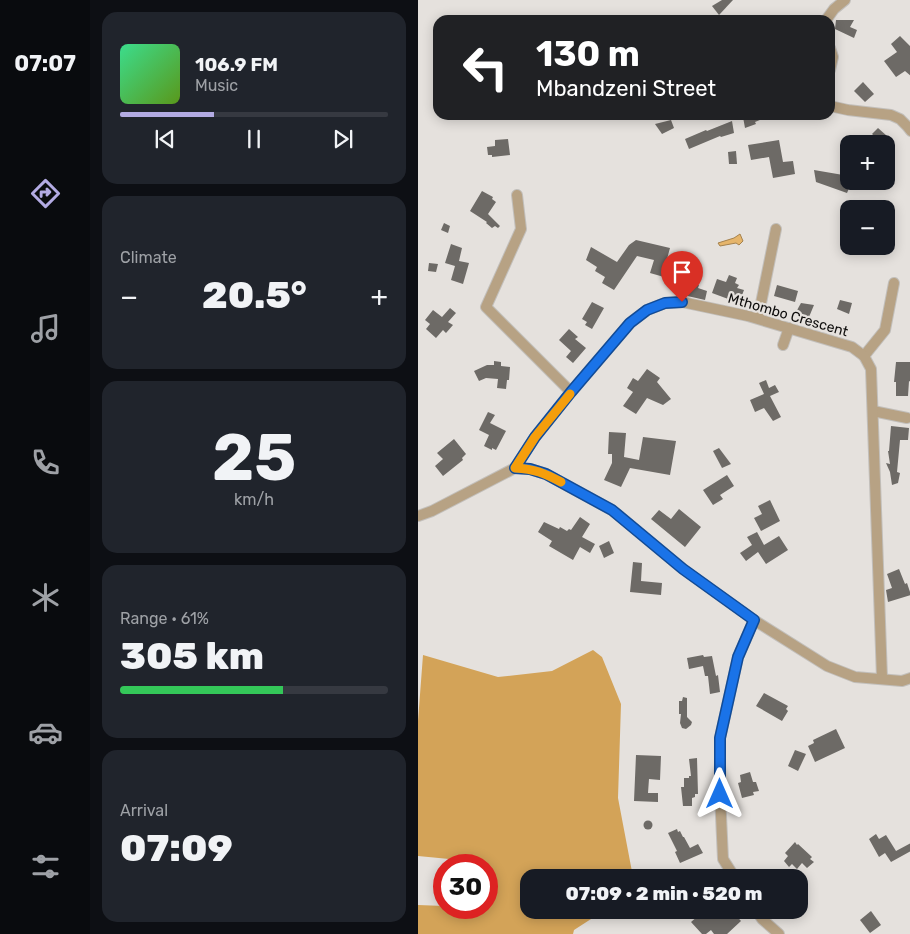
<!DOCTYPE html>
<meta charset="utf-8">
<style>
:root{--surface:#171b24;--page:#20242c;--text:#f1f3f6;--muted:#9ea1a6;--line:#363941;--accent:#b3abe3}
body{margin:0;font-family:Rubik,sans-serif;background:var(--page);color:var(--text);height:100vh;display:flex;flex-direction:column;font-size:19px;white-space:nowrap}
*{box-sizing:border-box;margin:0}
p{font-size:16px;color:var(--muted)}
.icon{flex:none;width:28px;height:28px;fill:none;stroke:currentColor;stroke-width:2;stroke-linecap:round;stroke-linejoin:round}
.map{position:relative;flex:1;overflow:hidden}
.sheet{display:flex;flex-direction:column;gap:12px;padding:12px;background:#0d0f14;width:328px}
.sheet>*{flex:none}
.banner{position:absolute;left:15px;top:15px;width:402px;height:105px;border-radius:15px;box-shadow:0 2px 12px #0003;background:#202124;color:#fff;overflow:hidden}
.tools{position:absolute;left:422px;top:135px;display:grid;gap:10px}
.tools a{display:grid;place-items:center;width:55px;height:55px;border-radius:10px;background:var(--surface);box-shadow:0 2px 12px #0003;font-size:25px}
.speed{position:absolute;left:15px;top:854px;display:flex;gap:10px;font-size:25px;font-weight:700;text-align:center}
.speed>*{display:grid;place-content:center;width:65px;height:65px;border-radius:50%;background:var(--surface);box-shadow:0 2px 12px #0003;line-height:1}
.speed .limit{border:8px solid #d22;background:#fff;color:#111}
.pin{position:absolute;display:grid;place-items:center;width:42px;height:42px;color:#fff;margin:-51px -21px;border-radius:50% 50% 50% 0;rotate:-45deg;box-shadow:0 0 5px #0007}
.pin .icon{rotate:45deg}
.me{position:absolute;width:55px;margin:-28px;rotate:0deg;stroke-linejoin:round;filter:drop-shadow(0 0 4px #0008)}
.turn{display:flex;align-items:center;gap:18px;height:105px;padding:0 20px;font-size:22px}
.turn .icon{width:65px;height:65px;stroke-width:2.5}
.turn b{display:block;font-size:35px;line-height:42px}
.big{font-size:38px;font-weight:800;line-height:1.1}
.sheet .widget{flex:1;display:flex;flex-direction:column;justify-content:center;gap:8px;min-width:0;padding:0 18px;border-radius:15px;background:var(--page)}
.sheet .dial{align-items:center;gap:0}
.dial b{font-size:65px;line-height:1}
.song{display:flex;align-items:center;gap:15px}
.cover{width:60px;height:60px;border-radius:8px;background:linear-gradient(135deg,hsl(150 70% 55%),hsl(90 70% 35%))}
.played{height:5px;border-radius:2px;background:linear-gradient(90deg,var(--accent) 35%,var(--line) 35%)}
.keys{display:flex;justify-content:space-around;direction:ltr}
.heat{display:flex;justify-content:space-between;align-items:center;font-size:28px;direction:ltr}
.charge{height:8px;border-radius:4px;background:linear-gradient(90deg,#34c759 61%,var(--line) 0)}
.trip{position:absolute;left:102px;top:869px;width:288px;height:50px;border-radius:15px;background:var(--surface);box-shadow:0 2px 12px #0003;font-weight:800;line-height:50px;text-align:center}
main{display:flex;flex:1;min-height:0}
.tabs{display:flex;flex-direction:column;width:90px;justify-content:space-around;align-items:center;background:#090b0e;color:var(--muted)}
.tabs .icon{width:35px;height:35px}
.tabs .current{color:var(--accent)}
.tabs b{font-size:22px;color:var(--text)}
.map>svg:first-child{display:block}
</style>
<main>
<nav class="tabs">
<b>07:07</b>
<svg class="icon current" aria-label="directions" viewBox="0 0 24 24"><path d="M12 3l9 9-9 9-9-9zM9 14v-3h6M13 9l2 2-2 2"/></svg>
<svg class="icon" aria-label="music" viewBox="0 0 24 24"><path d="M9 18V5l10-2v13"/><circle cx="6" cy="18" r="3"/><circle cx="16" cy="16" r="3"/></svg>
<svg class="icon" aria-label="phone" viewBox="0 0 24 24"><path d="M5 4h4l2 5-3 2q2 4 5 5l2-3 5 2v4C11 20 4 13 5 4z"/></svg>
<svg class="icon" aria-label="climate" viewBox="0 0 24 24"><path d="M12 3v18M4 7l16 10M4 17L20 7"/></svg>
<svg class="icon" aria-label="car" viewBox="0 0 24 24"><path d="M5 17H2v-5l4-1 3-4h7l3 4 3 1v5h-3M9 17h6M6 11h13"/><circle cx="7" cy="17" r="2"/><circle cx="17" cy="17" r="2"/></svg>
<svg class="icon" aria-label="filters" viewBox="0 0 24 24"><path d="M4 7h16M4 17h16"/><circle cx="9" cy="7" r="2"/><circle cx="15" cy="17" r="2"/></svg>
</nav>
<section class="sheet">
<div class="widget">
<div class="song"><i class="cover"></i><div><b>106.9 FM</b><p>Music</p></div></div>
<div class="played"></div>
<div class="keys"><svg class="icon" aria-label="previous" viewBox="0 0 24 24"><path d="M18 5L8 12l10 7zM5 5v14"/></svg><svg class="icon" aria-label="pause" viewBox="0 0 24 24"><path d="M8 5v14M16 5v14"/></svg><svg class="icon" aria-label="next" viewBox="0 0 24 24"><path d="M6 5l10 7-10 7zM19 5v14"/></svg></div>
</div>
<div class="widget"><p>Climate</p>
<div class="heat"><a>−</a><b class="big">20.5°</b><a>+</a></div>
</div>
<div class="widget dial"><b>25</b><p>km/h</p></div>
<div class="widget"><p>Range · 61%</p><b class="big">305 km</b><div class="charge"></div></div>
<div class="widget"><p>Arrival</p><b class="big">07:09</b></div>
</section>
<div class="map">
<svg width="493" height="934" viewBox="0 0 493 934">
<rect width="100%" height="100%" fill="#e5e1dd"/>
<path fill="#d3a358" d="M175 650 184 657 203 704 200 798 215 877 111 878V910H187L156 930 155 934H0V905L26 906V908H69V865H52V861L0 856V721L5 655 80 677 134 671Z"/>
<path fill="#e6b56b" stroke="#a5824e" d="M322 234 325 241 321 245 318 243 302 246 300 243 316 238Z"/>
<g fill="#6d6a66">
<path d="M304 0H315L301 15 294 6Z"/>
<path d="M418 20H436L432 27 439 30 436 38 417 29Z"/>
<path d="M482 36 493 47V76L487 71 478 77 466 61 479 52 473 44Z"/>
<path d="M445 82 456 94 447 102 436 91Z"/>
<path d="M331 115H354L337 122 338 124 327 128 325 117Z"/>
<path d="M253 120 256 128 244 134 237 124Z"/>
<path d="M314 121 316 133 303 137 302 136 271 149 267 139 288 130 289 131Z"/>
<path d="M460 128 469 136 463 142 454 134Z"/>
<path d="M90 139 92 155 74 157V155H70L69 147 77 146V140Z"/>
<path d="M361 140 365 162 375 161 377 174 355 178 351 157 333 160 330 145Z"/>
<path d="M318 151 319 164H311L310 152Z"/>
<path d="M396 170 431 176V181H434L429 193 398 182Z"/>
<path d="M64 191 75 197 74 199 78 202 70 214 82 226 80 228 77 226 74 228 68 223 69 222 52 211Z"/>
<path d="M26 223 32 226 30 233 23 230Z"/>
<path d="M218 240 252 248 249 259 245 269 262 273 246 277 232 273 236 260 219 256 196 290 184 283 187 277 177 271 179 267 168 260 173 247 199 262 211 245Z"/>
<path d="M33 244 44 248 41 261 51 263 45 284 33 280 37 266 27 263Z"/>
<path d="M279 259 282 268 267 272 265 262Z"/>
<path d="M11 263 20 264 18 272 10 271Z"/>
<path d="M311 275 319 278 317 283 321 285 319 288 326 290 321 303 294 293 299 279 308 282Z"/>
<path d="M269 281 281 285 280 288 289 291 287 300 265 295Z"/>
<path d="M359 285 380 291 377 302 356 296Z"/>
<path d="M422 300 434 303 431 314 419 309Z"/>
<path d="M174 302 186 308 174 329 167 325 169 322 164 319Z"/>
<path d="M383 303 396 305 391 317 378 312Z"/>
<path d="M32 308 38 313 30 322 35 325 28 333 25 330 18 338 8 329 12 324 7 320 15 310 24 317Z"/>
<path d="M151 329 160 337 157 339 168 348 155 363 148 357 153 351 141 340Z"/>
<path d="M76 361 83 362V366L92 367 91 380H89L88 389 79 388 80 379 68 378 61 381 56 371 69 365H76Z"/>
<path d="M478 362H493V382L491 381 490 396H478V382H476Z"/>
<path d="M229 369 242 378 239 382 253 399 245 405 229 398 218 414 205 406 215 392 209 388 215 378 220 381Z"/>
<path d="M348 380 351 388 357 385 361 392 352 396 363 417 355 421 346 408 337 412 332 400 346 394 341 383Z"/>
<path d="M70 412 77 415 72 423 88 431 78 450 74 448V450L66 446 71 435 61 430Z"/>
<path d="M473 426 491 428 490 440H482L479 472 482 473 480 483 474 485 472 472 468 463 472 464 470 451H471Z"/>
<path d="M191 432 208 433 206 457 221 460 225 437 258 441 252 475 212 468 203 487 186 480 194 463V454H190Z"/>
<path d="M36 439 48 454 44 458 45 460 25 476 17 466 25 459 19 453Z"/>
<path d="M301 448 313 464 304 468 295 451Z"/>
<path d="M309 475 316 486 302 495 305 499 295 505 285 490Z"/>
<path d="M352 500 362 521 343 531 336 518 344 514 340 506Z"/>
<path d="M261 509 283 527 267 547 233 519 241 510 253 519Z"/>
<path d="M162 517 172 524 164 537 177 544 172 553 162 547 155 560 131 546 134 541 120 532 126 522 141 529 142 527 149 531 151 529 153 530Z"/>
<path d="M339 532 346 545 361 536 370 550 348 564 340 552 328 561 322 553 334 545 329 537Z"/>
<path d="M191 541 196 553 186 558 181 546Z"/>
<path d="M215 562 224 563 223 581 244 583 243 595 212 592Z"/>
<path d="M481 569 487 584 489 583 493 595 470 602 468 590 474 588 469 574Z"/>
<path d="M285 655 286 657 294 656 298 676 300 675 302 692 292 694 290 676H287L285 666 271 669 269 658Z"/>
<path d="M346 693 370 706 368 709 370 711 364 721 338 706Z"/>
<path d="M265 697 269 698V717L274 722 273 725 268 729 264 728 262 723 263 714H261V701H264Z"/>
<path d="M418 729 427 748 397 762 390 746 396 743 395 740Z"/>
<path d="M377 750 388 754 380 771 370 766Z"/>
<path d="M218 755 243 756 242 780 231 779 230 793H240V802L216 801Z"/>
<path d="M279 758 280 794H277V797L274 798V806H265L263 787H266V778H271V776H273L271 759Z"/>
<path d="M332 772 335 782H338L341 791 335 792 336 795 324 798 320 783 323 782 322 775Z"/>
<circle cx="230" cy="825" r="4.5"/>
<path d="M259 829 260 832 262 831 265 837H266L272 848 280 844 285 853 262 863 257 852 259 851 250 833Z"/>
<path d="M458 834 461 839 468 835 478 851 493 843V851L473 862 467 853 461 857 451 839Z"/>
<path d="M377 842 379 845 380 844 394 857 392 859 396 862 389 868 384 863 379 869 374 864 371 867 366 861 370 856 367 853Z"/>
<path d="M276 910H313L323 921 309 934H296L293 930 288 934H284L273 922 280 916Z"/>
<path d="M453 911 463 925 452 933 442 920Z"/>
</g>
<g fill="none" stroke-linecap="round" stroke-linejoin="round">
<g stroke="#c2bfbb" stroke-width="12">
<g id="minor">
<path d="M408 20 416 9 427 0"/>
<path d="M412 48 415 57 412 70"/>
<path d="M412 106 430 110 473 115 482 119 489 126 493 131"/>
<path d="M99 195 103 229 68 307 153 392"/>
<path d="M340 318 358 229"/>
<path d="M365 345 371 328"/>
<path d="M446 356 467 330 476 283"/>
<path d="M455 411 489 418"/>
<path d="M97 468 117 437 153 392 212 323 229 310 247 303 264 302 330 316 434 347 446 356 453 369 464 678"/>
<path d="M0 516 14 511 97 468 112 469 128 474 194 510 265 569 336 620 409 666 437 677 484 681 493 678"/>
<path d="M317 878 305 859 302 794V738L320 657 336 620"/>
<path d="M338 910 344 919 361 934"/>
</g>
</g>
<use href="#minor" stroke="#b7a284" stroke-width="10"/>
</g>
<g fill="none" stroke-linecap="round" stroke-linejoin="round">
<g stroke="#114b97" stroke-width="12">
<path id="route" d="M264 302 247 303 229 310 212 323 153 392 117 437 97 468 112 469 128 474 194 510 265 569 336 620 320 657 302 738V794"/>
</g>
<use href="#route" stroke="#1a73e8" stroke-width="9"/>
<path stroke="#f59e0b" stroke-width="9" d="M143 482C126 473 117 469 97 468L117 437 152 394"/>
</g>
<g text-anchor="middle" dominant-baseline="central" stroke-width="4.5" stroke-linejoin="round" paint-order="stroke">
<g font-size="14" fill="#0d0c0b" stroke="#e5e1dd">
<text transform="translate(370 315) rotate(16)">Mthombo Crescent</text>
</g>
</g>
</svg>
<div class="tools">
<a>+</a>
<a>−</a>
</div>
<div class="speed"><div class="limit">30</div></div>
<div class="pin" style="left:264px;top:302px;background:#d93025"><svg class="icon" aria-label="arrive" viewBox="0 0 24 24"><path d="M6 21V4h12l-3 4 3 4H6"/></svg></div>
<svg class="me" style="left:302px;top:794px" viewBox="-20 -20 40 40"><path d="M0-17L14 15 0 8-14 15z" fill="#1a73e8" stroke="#fff" stroke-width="4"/></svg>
<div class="trip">07:09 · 2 min · 520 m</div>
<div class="banner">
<div class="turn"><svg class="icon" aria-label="left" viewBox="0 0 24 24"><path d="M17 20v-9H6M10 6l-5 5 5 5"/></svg><div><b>130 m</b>Mbandzeni Street</div></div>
</div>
</div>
</main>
